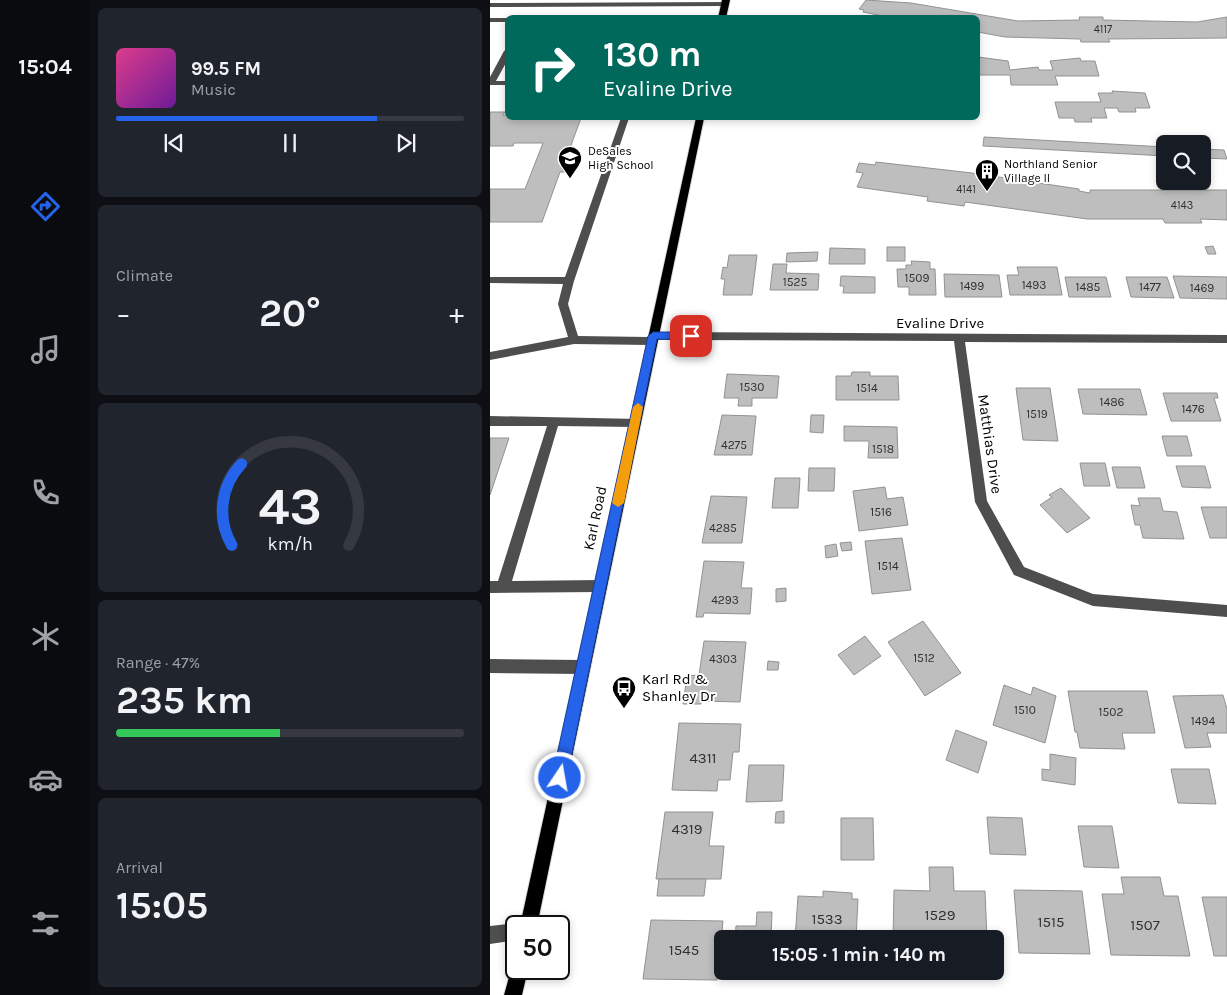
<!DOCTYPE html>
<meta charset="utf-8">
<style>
:root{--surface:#171b24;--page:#20242c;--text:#f1f3f6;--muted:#9ea1a6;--line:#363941;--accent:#2563eb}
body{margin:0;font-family:Karla,sans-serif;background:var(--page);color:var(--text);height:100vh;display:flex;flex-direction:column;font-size:19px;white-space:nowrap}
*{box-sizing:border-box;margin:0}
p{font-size:16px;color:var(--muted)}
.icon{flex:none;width:28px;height:28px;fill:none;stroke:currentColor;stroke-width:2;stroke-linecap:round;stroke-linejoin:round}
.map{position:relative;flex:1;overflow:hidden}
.details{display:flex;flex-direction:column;gap:8px;padding:8px;background:#0d0f14;width:400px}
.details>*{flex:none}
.top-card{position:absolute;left:15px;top:15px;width:475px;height:105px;border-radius:8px;box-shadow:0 2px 8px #0003;background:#00695c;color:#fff;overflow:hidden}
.controls{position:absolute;left:666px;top:135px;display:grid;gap:10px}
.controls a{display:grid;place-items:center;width:55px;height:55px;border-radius:8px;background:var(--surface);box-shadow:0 2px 8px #0003;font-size:25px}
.speed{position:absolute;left:15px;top:915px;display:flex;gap:10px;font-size:25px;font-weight:700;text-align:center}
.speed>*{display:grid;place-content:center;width:65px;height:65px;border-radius:50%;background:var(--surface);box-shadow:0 2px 8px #0003;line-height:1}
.speed .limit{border:2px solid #111;border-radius:8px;background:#fff;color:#111}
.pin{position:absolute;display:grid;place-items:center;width:42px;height:42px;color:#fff;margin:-21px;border-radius:10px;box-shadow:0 2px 8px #0006}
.me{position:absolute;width:55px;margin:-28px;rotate:12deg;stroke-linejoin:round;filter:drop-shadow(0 0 4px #0008)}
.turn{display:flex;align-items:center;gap:18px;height:105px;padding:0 15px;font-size:22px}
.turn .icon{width:65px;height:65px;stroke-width:2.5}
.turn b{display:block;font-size:35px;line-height:42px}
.big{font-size:38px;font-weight:700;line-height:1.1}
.details .widget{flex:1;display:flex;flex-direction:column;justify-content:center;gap:8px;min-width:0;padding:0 18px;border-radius:8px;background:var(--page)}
.details .dial{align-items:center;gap:0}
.dial svg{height:130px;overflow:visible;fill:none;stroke:var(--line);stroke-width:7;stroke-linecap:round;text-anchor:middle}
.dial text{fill:var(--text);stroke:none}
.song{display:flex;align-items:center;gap:15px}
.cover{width:60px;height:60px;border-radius:8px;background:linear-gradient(135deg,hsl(330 70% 55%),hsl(280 70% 35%))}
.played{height:5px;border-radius:2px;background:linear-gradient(90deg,var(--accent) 75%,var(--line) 75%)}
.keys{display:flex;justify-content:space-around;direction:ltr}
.heat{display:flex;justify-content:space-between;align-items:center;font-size:28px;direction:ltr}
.charge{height:8px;border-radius:4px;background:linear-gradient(90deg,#34c759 47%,var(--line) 0)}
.trip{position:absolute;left:224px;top:930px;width:290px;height:50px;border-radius:8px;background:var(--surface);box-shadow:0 2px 8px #0003;font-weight:700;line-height:50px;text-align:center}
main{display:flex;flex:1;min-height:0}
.tabs{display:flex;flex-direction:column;width:90px;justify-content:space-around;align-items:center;background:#090b0e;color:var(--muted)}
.tabs .icon{width:35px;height:35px}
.tabs .selected{color:var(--accent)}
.tabs b{font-size:22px;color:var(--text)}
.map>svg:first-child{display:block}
</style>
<main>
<nav class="tabs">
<b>15:04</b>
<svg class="icon selected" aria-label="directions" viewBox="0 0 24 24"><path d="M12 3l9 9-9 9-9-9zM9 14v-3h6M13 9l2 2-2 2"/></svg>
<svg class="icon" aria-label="music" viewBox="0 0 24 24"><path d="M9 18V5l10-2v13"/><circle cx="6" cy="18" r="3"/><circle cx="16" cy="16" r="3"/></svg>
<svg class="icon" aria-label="phone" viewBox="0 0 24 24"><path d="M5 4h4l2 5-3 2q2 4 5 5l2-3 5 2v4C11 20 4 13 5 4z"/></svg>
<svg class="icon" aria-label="climate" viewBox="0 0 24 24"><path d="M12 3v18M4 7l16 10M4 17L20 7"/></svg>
<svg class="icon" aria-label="car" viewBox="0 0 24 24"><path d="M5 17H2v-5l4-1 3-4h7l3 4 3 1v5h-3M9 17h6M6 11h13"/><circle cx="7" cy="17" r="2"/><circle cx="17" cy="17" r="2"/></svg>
<svg class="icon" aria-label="filters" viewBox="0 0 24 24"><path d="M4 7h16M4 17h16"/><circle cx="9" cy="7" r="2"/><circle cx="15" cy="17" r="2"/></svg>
</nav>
<section class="details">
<div class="widget">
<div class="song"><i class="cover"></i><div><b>99.5 FM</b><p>Music</p></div></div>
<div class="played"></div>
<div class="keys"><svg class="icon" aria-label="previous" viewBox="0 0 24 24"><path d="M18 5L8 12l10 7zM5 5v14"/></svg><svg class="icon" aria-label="pause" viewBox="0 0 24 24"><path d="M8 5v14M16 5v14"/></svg><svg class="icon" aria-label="next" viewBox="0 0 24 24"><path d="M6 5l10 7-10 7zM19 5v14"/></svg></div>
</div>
<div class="widget"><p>Climate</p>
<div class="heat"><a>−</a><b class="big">20°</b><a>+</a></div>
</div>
<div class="widget dial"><svg viewBox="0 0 100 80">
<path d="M14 69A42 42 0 1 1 86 69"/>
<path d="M14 69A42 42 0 0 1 20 19" stroke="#2563eb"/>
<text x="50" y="56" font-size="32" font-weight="700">43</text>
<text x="50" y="72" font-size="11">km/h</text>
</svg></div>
<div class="widget"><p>Range · 47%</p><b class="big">235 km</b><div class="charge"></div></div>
<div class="widget"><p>Arrival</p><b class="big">15:05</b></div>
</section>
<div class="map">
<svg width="737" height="995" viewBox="0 0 737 995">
<rect width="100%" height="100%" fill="#fff"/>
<g fill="#bebebe" stroke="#929292">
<path d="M376 0 421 3 528 21 590 20 589 17H613V20L707 22 737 17V38L618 39 620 42H591L590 39 515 37 488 32V18H403L373 12 374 10 369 9Z"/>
<path d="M488 57 518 61 520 70 548 67 549 70H563L560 61 590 58 591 61H605L609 76H565L568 85H521L520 75H488Z"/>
<path d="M622 91 655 93 660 108H645L646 112H629L627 108H614L617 118H601L602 122H585L584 118H569L565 102H611L608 93H623Z"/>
<path d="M0 112H15L13 115H18V118H91L76 159H82L77 172H70L52 222H0V189H35L53 143H24L23 146H0Z"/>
<path d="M494 137 675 147V156L493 146Z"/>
<path d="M712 149 734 150 737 159 712 158Z"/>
<path d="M386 162 482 173 589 189V191L600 193V190H737V220L710 219 712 223H675L673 219H597L475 202 474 206 437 201 438 197 367 187 373 173 366 172 369 163 385 165Z"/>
<path d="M723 246 726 254H718L715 247Z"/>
<rect x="397" y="247" width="18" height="14"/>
<path d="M340 248 375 249V264H339Z"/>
<path d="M328 252 327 261 296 262 297 253Z"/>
<path d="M239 255H267L262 295H233L235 279H231L233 267 237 268Z"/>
<path d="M421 261 440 262V269H445L446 295H419V287H408L407 269H416V265H422Z"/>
<path d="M283 264H297L296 273 329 274 328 290H280Z"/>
<path d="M527 267H567L572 295H520L517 275H529Z"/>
<path d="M454 274 509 275 512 297H455Z"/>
<path d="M351 276 385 277V293H353L354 286H350Z"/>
<path d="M683 276 737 277V299L690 298Z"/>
<path d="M575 277H616L621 297H579Z"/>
<path d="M636 277H677L684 298 641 297Z"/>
<path d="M362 372H380V376H408L409 400H346V376H361Z"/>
<path d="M237 374 289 376 287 398H262V406H248L249 398H234Z"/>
<path d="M526 388H560L568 441 533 440Z"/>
<path d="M588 389H650L657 415 593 414Z"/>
<path d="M673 393H727L728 398H724L731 421H681Z"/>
<path d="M232 415 266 416 262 455H224Z"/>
<path d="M321 415H334L333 433 320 432Z"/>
<path d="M354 426 407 427 408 458H378L379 441H354Z"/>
<path d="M672 436H697L702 456H677Z"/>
<path d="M0 438H19L0 495Z"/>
<path d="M590 463H615L620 486H594Z"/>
<path d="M686 466H715L721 488 692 487Z"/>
<path d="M622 467H650L655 488H627Z"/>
<path d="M319 468H345L344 491H318Z"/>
<path d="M285 478H310L308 508H282Z"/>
<path d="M395 487 397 499 413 497 418 525 369 531 363 491Z"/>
<path d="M571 488 600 518 577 533 550 505 562 497 559 495Z"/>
<path d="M221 496 257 497 252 543H212Z"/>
<path d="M648 498H670L673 511 687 512 694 539 653 538 650 525H645L641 505 650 506Z"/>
<path d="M711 507H737V538H720Z"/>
<path d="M412 538 421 590 382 594 375 541Z"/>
<path d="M361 542 362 550 352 551 350 543Z"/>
<path d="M346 544 348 556 336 558 335 546Z"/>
<path d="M214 561 254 562 251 588H262L260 614 214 613 213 617H206Z"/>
<path d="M296 588V601L286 602V589Z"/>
<path d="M433 621 471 673 435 696 398 642Z"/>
<path d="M375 636 391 656 364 675 348 655Z"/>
<path d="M214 641 256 642 250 702 211 701V704H193L197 676 209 675Z"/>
<path d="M278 661 289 662 288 670H277Z"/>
<path d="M514 685 541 695 543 687 566 696 555 743 503 725Z"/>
<path d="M578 691H657L665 733H632L635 749 590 748 587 732H585Z"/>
<path d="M733 695 737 709V733H717L721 747 695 748 683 696Z"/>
<path d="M189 723 251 724 249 752H243L240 780H228L227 791 182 790Z"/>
<path d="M466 730 497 742 488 773 456 760Z"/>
<path d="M560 754 586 758 585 785 552 780V769L560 770Z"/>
<path d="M259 765H294L292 801 256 802Z"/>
<path d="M681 769H719L726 804 688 803Z"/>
<path d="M294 811V823H285L286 812Z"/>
<path d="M175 812H223L219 846H234L231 879H166Z"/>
<path d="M497 817 532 818 536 855 500 854Z"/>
<path d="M351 818H383L384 860H351Z"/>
<path d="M588 826H622L629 868 594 867Z"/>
<path d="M439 867H463L464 891H495L497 939H403L404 890 440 891Z"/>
<path d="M631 877H670L674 896H688L700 956 621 955 612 894H634Z"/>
<path d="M169 879H216L214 896H167Z"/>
<path d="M524 890 592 891 600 954 529 953Z"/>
<path d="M333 891 362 893V899H368L366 939H305L308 896 333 897Z"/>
<path d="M712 897H737V956H724Z"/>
<path d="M267 912H282L281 939H245L246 926H266Z"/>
<path d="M161 920 233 921 227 980 153 979Z"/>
</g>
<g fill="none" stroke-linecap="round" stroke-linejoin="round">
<g stroke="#dbdbdb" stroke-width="2">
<g id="major">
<path d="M232 0H240L236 18H228Z"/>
<path d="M206 118H214L47 926H30Z"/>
<path d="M26 961V969H38L32 995H14L23 963Z"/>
</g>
</g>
<g fill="#4e4e4e" fill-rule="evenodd">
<path d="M238 2V6H235L0 7V3Z"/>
<rect x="0" y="18" width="18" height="4"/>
<path d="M18 49V59L6 81H18V85H0V77L14 51Z"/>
<path d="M131 118H139L84 281 78 304 88 336 158 337 159 333 163 332 737 335V343L475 342 497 501 534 567 603 594 737 605V617L603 606 524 575 485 502 464 341 167 340 166 344 162 345 84 344 0 360V352L78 337 68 304 73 284 0 283V277H75Z"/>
<path d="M0 416 149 419 151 422 145 427 68 426 22 581 110 580 115 582 117 586 115 590 110 592 0 593V581H8L57 426H0Z"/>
<path d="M0 659 93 660 98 662 100 667 98 672 93 674 0 673Z"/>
<path d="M26 923 32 926H26V940L0 944V926Z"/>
</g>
<use href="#major" fill="#000" fill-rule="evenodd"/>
</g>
<path fill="#2563eb" stroke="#184099" d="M163 332H201L206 336 201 340 167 339 77 778 74 783 70 785 65 783 62 778 158 336Z"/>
<path fill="#f59e0b" d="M148 403 153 407 134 503 128 507 122 503 143 407Z"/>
<defs>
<g id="school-pin" transform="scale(1.25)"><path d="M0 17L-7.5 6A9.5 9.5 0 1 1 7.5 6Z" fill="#000" stroke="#fff"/><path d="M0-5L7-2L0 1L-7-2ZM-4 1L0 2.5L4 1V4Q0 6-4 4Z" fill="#fff"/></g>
<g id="building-pin" transform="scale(1.25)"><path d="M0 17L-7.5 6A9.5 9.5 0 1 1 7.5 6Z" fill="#000" stroke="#fff"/><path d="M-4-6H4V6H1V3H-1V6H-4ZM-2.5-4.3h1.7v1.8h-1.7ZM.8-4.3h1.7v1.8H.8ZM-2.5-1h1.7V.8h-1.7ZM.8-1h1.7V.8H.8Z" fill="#fff"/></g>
<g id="bus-pin" transform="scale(1.25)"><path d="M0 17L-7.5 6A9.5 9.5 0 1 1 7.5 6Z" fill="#000" stroke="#fff"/><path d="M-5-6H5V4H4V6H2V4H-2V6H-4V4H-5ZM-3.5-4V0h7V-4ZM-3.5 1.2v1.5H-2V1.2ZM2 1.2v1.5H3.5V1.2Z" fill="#fff"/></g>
</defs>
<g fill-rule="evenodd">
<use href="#school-pin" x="80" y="158"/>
<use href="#building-pin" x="497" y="171"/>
<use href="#bus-pin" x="134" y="688"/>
</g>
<g text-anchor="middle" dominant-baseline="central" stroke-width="4" stroke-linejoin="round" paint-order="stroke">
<g font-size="11" fill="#303030">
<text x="613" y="29">4117</text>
<text x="476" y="189">4141</text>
<text x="692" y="205">4143</text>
</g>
<g font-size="12" fill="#000" stroke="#fff" text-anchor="start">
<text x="98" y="151">DeSales<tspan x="98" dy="14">High School</tspan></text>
<text x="514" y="164">Northland Senior<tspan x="514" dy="14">Village II</tspan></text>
</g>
<g font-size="12" fill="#303030">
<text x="427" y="278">1509</text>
<text x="305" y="282">1525</text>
<text x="544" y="285">1493</text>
<text x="482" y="286">1499</text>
<text x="598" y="287">1485</text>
<text x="660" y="287">1477</text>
<text x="712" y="288">1469</text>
<text x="262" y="387">1530</text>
<text x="377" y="388">1514</text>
<text x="622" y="402">1486</text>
<text x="703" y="409">1476</text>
<text x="547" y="414">1519</text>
<text x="244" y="445">4275</text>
<text x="393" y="449">1518</text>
<text x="391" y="512">1516</text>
<text x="233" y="528">4285</text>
<text x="398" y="566">1514</text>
<text x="235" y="600">4293</text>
<text x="434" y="658">1512</text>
<text x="233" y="659">4303</text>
<text x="535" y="710">1510</text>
<text x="621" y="712">1502</text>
<text x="713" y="721">1494</text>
</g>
<g font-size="15" fill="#000" stroke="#fff">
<text x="450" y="323">Evaline Drive</text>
<text transform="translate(500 444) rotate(82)">Matthias Drive</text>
<text transform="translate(105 518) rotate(-78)">Karl Road</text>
</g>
<g font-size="15" fill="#000" stroke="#fff" text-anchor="start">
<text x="152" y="679">Karl Rd &amp;<tspan x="152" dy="17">Shanley Dr</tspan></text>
</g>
<g font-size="15" fill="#303030">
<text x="213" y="758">4311</text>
<text x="197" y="829">4319</text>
<text x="450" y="915">1529</text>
<text x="337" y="919">1533</text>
<text x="561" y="922">1515</text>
<text x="655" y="925">1507</text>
<text x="194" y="950">1545</text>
</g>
</g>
</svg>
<div class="controls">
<a><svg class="icon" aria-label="search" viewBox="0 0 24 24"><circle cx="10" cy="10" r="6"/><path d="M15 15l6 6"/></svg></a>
</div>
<div class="speed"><div class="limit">50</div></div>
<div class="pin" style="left:201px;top:336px;background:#d93025"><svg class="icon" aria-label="arrive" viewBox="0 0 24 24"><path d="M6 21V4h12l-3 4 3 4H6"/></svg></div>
<svg class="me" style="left:70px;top:778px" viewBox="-20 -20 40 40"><circle r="17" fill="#2563eb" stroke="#fff" stroke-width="3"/><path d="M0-11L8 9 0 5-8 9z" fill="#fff"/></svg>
<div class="trip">15:05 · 1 min · 140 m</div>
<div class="top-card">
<div class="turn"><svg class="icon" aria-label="right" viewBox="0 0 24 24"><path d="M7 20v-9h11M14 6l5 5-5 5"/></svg><div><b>130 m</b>Evaline Drive</div></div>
</div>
</div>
</main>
